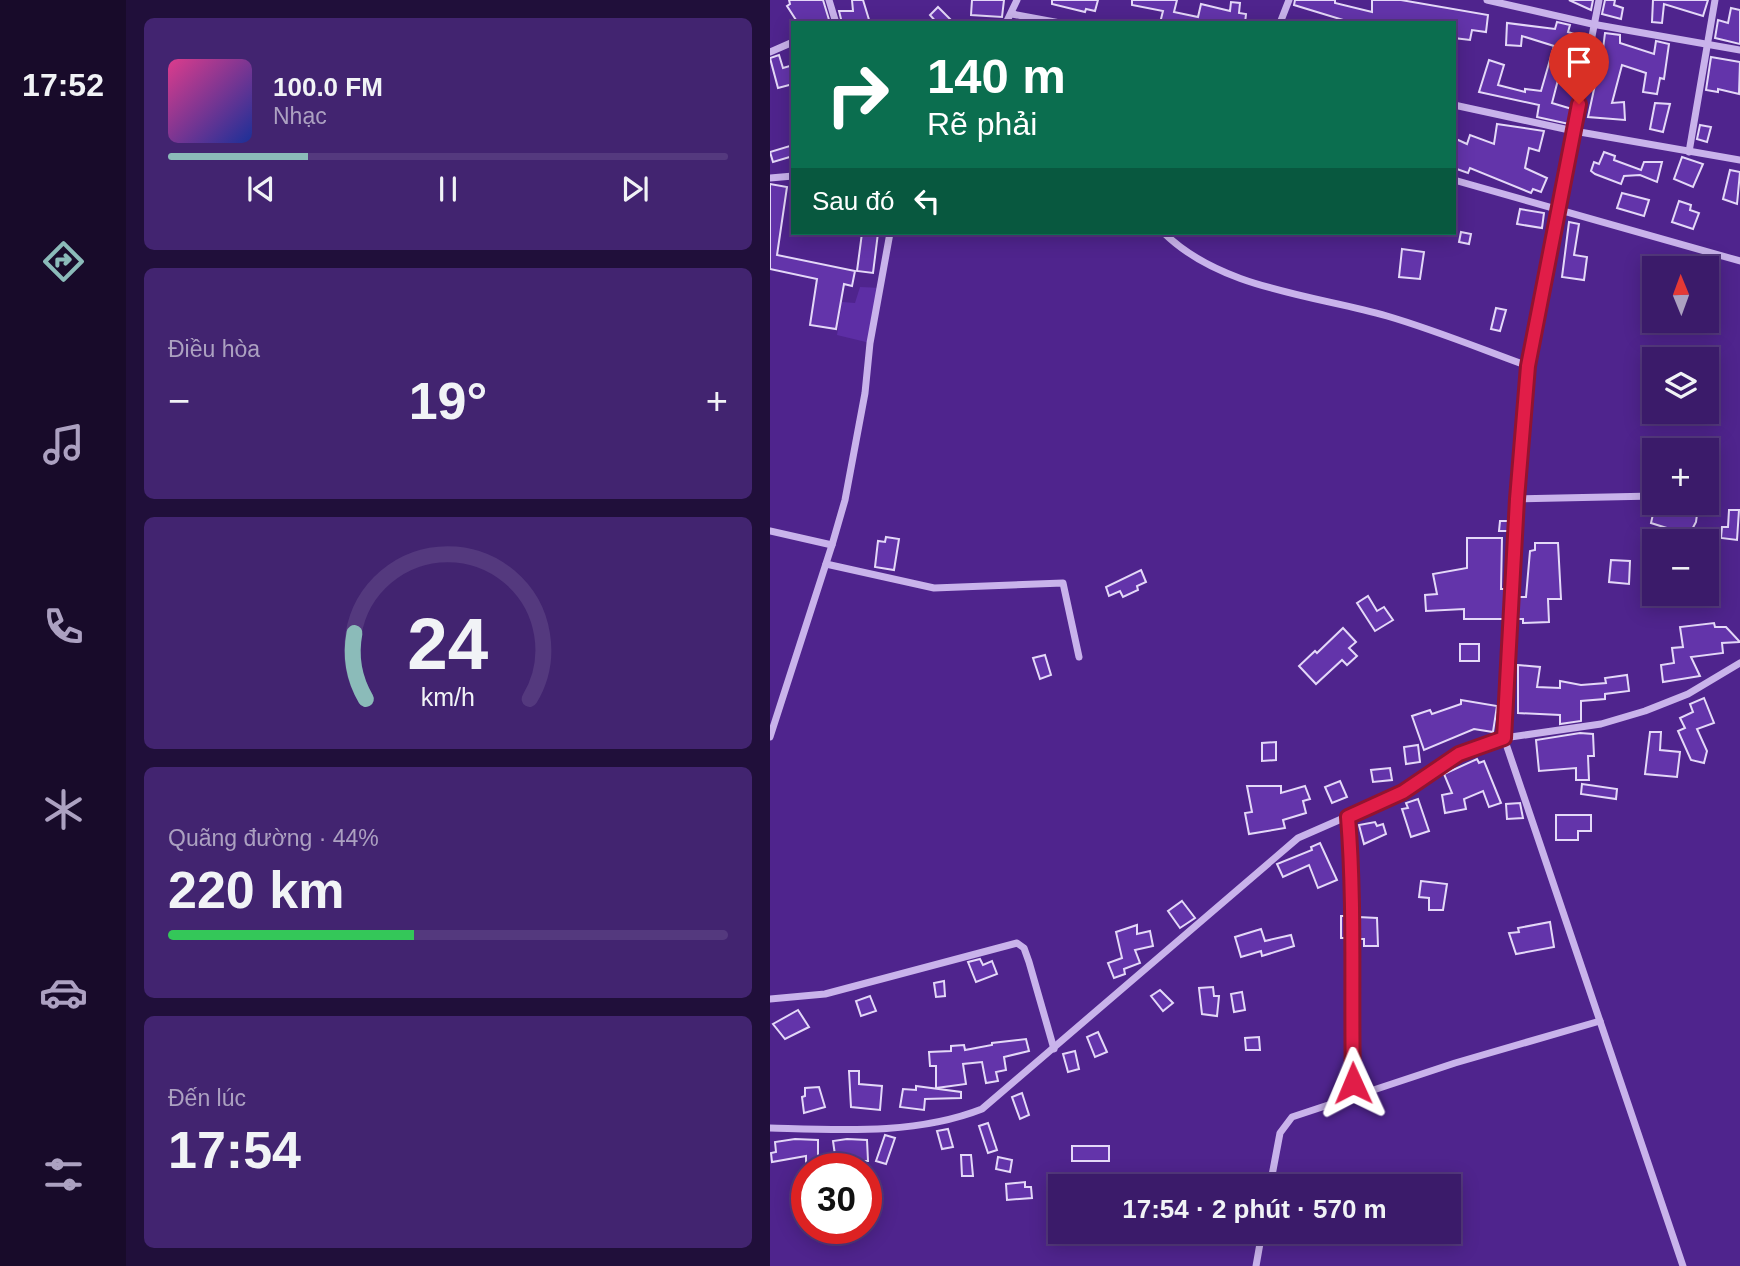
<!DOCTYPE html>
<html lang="vi">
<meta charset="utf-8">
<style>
:root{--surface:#3b1b6a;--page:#422470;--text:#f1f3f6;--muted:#aca1c1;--line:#54397e;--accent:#8bbbb9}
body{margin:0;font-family:Arial,sans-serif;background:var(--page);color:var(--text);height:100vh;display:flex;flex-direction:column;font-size:26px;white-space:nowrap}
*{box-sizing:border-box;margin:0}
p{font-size:23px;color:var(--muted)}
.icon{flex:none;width:38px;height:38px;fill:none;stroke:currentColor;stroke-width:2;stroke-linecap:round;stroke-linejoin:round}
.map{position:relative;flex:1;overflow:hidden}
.drawer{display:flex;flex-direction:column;gap:18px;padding:18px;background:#200f3a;width:644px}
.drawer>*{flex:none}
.hud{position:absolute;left:21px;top:21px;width:665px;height:214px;border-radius:0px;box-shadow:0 4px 18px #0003,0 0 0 2px var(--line);background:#0b6e4f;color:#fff;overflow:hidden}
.needle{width:46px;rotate:359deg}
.tools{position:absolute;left:872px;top:256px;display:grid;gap:14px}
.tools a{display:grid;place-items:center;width:77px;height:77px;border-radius:0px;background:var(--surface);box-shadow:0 4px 18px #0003,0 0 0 2px var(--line);font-size:35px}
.speed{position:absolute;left:21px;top:1153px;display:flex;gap:14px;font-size:35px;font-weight:700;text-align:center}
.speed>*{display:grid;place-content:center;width:91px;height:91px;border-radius:50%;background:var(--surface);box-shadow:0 4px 18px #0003,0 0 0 2px var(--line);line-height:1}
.speed .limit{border:10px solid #d22;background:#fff;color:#111}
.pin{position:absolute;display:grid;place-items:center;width:60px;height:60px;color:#fff;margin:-72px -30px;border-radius:50% 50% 50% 0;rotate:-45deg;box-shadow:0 0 7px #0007}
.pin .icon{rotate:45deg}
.me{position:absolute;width:77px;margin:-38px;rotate:359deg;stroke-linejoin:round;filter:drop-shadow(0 0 5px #0008)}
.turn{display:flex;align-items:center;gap:24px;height:147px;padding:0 21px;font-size:32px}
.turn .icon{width:91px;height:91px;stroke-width:2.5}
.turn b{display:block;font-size:49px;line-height:60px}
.then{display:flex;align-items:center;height:66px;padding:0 21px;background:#0003;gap:14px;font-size:26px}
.big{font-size:52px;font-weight:600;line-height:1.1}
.drawer .tile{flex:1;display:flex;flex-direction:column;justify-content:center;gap:10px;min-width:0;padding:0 24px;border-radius:10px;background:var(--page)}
.drawer .dial{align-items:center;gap:0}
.dial svg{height:182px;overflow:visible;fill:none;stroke:var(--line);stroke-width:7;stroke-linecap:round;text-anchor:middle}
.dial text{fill:var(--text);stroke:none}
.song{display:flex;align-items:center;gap:21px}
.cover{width:84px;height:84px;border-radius:10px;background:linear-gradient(135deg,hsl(330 70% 55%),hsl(230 70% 35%))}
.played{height:7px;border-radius:4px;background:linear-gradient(90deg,var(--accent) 25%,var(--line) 25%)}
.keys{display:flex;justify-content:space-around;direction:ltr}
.heat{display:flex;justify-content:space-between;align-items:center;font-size:38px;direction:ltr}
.charge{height:10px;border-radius:5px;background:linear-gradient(90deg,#34c759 44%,var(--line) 0)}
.trip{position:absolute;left:278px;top:1174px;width:413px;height:70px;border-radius:0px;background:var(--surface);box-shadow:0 4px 18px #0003,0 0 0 2px var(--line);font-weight:600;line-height:70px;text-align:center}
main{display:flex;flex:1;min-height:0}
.tabs{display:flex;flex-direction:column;width:126px;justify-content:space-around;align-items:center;background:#180b2a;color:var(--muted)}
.tabs .icon{width:49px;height:49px}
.tabs .active{color:var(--accent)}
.tabs b{font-size:32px;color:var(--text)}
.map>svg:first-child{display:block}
</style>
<main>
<nav class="tabs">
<b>17:52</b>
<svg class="icon active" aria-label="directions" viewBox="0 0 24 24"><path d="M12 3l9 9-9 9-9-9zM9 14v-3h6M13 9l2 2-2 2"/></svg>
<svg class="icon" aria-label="music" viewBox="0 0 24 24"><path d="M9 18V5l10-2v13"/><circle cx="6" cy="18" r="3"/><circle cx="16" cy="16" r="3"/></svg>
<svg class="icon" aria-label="phone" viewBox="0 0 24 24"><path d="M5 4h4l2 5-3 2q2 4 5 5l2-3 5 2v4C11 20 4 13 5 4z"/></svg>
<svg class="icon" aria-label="climate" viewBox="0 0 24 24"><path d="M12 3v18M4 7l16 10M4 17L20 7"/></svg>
<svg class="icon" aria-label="car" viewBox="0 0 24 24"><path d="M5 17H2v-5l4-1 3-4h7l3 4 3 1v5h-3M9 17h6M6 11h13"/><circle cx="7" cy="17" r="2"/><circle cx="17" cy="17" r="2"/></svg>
<svg class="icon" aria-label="filters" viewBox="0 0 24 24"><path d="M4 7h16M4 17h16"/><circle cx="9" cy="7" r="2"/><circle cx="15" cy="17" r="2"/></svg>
</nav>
<section class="drawer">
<div class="tile">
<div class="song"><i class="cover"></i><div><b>100.0 FM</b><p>Nhạc</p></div></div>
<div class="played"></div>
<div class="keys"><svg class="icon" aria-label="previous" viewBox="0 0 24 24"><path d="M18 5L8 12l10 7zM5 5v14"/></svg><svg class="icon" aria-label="pause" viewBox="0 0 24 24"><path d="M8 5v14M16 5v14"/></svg><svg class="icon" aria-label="next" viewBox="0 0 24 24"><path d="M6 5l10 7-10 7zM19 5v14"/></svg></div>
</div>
<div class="tile"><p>Điều hòa</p>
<div class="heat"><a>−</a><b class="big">19°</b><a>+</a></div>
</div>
<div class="tile dial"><svg viewBox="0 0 100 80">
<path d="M14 69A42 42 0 1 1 86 69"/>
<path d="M14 69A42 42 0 0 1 9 40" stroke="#8bbbb9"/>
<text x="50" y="56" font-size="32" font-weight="700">24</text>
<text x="50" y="72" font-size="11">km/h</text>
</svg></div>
<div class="tile"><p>Quãng đường · 44%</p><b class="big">220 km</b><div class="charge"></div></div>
<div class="tile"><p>Đến lúc</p><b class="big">17:54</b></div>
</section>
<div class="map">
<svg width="970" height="1266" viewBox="0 0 970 1266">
<rect width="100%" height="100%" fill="#4f248d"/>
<path fill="#5d2ea5" d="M90 287 112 288 100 343 67 335 72 302 85 303Z"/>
<g fill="#6334aa" stroke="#e4d8f8" stroke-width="2">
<path d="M19 0H53L60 23H28L17 6 20 4Z"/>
<path d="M82 0H93L100 23H72L69 11H83Z"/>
<path d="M202 0H234L232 17 201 15Z"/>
<path d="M282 0H328L325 11 316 9 315 12 282 4Z"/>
<path d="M362 0H407L404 12 428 17 431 4 460 11 461 2 470 3 469 13 476 14 475 23H390L393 11 362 5Z"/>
<path d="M525 0H565V3L602 12V0H631L718 15 716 32 702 30 700 40 684 38V23H583L524 5Z"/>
<path d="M799 0H823L821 10Z"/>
<path d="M835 0H845L844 5 853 8 851 19 832 14Z"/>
<path d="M883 0H938L933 16 894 4 892 23 882 22Z"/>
<path d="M168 7 184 23H167L160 15Z"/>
<path d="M961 8 970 10V44L945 38 948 20 958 23Z"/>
<path d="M787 22 800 25 798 32 807 35 802 51 796 49 782 103 802 109 799 124 767 117 769 105 709 92 719 60 734 65 728 85 755 92V89L771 91 784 46 752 36 751 46 736 45 737 23 785 29Z"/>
<path d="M835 33 850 35V43L884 54 886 41 899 44 894 79 890 78 887 94 873 92 876 73 852 65 842 103 854 102 855 120 818 117 826 80 821 79 830 48 833 49Z"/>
<path d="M9 55 13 68 23 65V84L8 88 0 58Z"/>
<path d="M941 57 970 62 969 94 948 89V92L936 90Z"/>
<path d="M885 103 900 104 893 132 880 129Z"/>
<path d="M727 124 774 131 769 151 759 148 755 168 777 178 771 192 763 189 761 193 700 168 698 173 684 168V138L697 144 700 135 724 144Z"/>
<path d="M930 125 941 127 937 142 927 139Z"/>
<path d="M23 145V156L3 162 0 152Z"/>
<path d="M834 152 845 156 844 160 871 170 874 162H892L887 182 870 175 854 176 851 184 825 174 821 171 824 162 829 164Z"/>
<path d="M912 157 933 164 923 187 904 179Z"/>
<path d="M960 170 970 172 967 204 953 199Z"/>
<path d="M0 184 17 187 7 255 85 271 82 286 74 284 66 329 40 325 47 279 0 269Z"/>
<path d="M852 193 879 200 874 216 847 208Z"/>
<path d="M909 201 921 205 920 210 929 213 923 229 902 222Z"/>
<path d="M750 209 774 213 772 228 747 224Z"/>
<path d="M799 222 809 224 804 255 817 257 814 280 792 277Z"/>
<path d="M691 232 701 234 699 244 689 242Z"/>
<path d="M92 233H108L103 273 87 271Z"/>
<path d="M632 249 654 252 650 279 629 277Z"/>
<path d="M726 308 736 310 730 331 721 329Z"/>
<path d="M913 502V505L928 507 926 522 919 535 881 523 883 514 897 515 896 503Z"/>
<path d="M959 510H969L967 540 951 538 952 527H958Z"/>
<path d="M730 521H740L739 531H729Z"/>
<path d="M116 537 129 539 124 570 105 567 108 541 115 542Z"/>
<path d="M697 538H732L731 589H736L734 619H694V609L656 611 655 595 667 594 663 574 697 568Z"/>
<path d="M765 543H788L791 599H778L779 622 753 623V619H747L748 597H756L760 551 765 550Z"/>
<path d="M841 560 860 561 859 584 839 582Z"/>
<path d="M371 570 376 582 367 586 368 590 353 597 350 591 339 596 336 587Z"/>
<path d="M598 596 607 611 614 607 623 620 605 631 587 603Z"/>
<path d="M944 623 945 627H956L970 642 952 643 953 653 921 657 930 676 893 682 891 665 904 663 902 648 913 647 910 627Z"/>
<path d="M573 628 586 642 579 648 587 656 577 665 572 660 546 684 529 666 545 651 547 653Z"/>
<rect x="690" y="644" width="19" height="17"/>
<path d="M275 655 281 675 270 679 263 658Z"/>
<path d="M748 665 770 667 767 687 790 688V681L811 685 836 683 835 678 857 675 859 691 835 694V699L811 701V721L790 724V715L748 713Z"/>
<path d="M934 698 944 723 927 729 937 751 934 763 921 760 908 731 915 728 910 718 923 712 920 704Z"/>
<path d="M691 700 727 706 723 732 704 729 654 750 642 716 660 710 662 714 691 704Z"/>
<path d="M880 732H891L890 750 910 752 907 777 875 774Z"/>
<path d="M810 733 823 734 824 756H818L819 780H806V768L769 771 766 740Z"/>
<path d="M506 742V760L492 761V743Z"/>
<path d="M648 745 650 762 636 764 634 747Z"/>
<path d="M707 759 709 763 714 761 731 803 719 807 713 791 694 799 696 809 675 813 672 795 682 793 674 774Z"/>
<path d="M620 768 622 780 603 782 601 770Z"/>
<path d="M570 781 577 797 562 803 555 787Z"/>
<path d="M812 784 847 789 846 799 811 794Z"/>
<path d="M477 786H511V793L535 786 540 799 533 801 536 813 513 820 515 828 479 834 475 813 482 812Z"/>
<path d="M648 799 659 831 641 837 632 809 638 808 636 803Z"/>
<path d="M750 803 753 818 737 819 736 804Z"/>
<path d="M786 815H821V831H808V840H786Z"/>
<path d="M605 822 607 826 613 824 616 834 594 844 589 825Z"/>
<path d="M550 843 567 880 548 888 539 865 513 877 507 864 542 850 541 847Z"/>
<path d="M651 881 677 884 673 910H659V898L649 897Z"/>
<path d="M412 901 425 918 410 928 398 911Z"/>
<rect x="571" y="916" width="5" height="22"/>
<path d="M588 917 607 918 608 946H594V939H588Z"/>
<path d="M780 922 784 947 746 954 739 933 749 932 748 928Z"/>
<path d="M367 925V934L380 931 383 946 365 950 370 963 354 969 355 974 344 978 338 963 352 958 346 932Z"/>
<path d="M491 929 495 941 521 935 524 946 492 956 491 951 471 957 465 937Z"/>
<path d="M210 959 213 965 222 961 227 974 206 982 198 962Z"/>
<path d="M174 981 175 996 166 997 164 983Z"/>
<path d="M443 987 444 996H449L447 1016 432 1014 429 988Z"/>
<path d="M390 990 403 1003 393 1011 381 996Z"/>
<path d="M472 992 475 1010 464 1012 461 994Z"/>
<path d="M100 996 106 1011 91 1016 86 1001Z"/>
<path d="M28 1010 39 1027 15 1039 3 1024Z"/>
<path d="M328 1032 337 1052 325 1057 317 1037Z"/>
<path d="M489 1037 490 1050H476L475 1038Z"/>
<path d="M256 1039 259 1051 234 1057 236 1070 226 1072 228 1081 216 1083 212 1062 193 1064 196 1084 166 1088V1066H160L159 1052 181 1051V1046L194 1045 195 1050 222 1045V1043Z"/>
<path d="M305 1051 309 1069 298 1072 293 1054Z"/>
<path d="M79 1071H89V1084L112 1086 110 1110 81 1107Z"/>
<path d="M146 1086 191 1092V1098L155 1099 154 1110 130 1107 133 1089 146 1090Z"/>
<path d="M49 1087 55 1107 34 1113 32 1097 35 1096V1088Z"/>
<path d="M252 1093 259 1115 250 1119 242 1097Z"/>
<path d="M218 1123 227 1150 218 1153 209 1126Z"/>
<path d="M178 1129 183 1147 172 1149 167 1131Z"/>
<path d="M115 1135 125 1138 116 1164 106 1161Z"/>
<path d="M25 1139 48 1140V1165H36V1156L2 1162 1 1153 6 1152 5 1142Z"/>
<path d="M77 1139 97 1140 98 1161H80L81 1167 67 1169 63 1141Z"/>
<rect x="302" y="1146" width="37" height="15"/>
<path d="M191 1155H201L203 1176H192Z"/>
<path d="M228 1157 242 1160 240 1172 226 1169Z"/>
<path d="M255 1182V1187H261L262 1198 237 1200 236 1184Z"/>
</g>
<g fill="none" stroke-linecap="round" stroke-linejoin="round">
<g stroke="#c9b3eb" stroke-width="7">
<path d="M59 0 66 23"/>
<path d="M717 0 822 24 970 50"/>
<path d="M829 0 758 366 747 499 734 738 913 1266"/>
<path d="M242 14 290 23"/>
<path d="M236 23 247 0"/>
<path d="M510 23 519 0"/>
<path d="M0 52 23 42"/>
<path d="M684 105 804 131 970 160"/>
<path d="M919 152 945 0"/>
<path d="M0 178 23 176"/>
<path d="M684 180 970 261"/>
<path d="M394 233C451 289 543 295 617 316 665 330 711 349 758 366"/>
<path d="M747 499 884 496"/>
<path d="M0 531 62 545 0 737"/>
<path d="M62 545 75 500 95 393 100 343 120 233"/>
<path d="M56 564 164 588 293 583 309 657"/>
<path d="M578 817 582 868V1096"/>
<path d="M0 999 55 994 247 943 254 948 259 962 284 1049"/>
<path d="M0 1128C70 1130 146 1135 212 1109L528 838 633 792 689 754 734 738 831 724 875 711 918 694 970 663"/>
<path d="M500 1186 510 1133 522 1117 685 1063 830 1021"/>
<path d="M486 1266 492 1232"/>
</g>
</g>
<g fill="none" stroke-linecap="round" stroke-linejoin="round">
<g stroke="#92132f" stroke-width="18">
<path id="route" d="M583 1083C581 994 585 905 578 817L633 792 689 754 734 738 747 499 758 366 809 104"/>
</g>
<use href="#route" stroke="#e11d48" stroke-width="12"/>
</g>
</svg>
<div class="tools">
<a><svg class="needle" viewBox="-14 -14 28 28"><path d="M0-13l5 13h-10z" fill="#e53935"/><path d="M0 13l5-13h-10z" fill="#aca1c1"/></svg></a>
<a><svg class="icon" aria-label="layers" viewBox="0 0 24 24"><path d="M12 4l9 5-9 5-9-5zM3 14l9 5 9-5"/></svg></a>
<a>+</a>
<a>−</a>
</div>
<div class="speed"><div class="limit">30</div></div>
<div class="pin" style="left:809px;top:104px;background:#d93025"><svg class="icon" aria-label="arrive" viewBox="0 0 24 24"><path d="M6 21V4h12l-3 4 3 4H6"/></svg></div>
<svg class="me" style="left:583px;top:1083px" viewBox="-20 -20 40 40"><path d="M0-17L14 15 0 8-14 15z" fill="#e11d48" stroke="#fff" stroke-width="4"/></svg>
<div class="trip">17:54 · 2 phút · 570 m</div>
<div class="hud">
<div class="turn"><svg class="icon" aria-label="right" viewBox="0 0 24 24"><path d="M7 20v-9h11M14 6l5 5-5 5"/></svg><div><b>140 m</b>Rẽ phải</div></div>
<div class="then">Sau đó<svg class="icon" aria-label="left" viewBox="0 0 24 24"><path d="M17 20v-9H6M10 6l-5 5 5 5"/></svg></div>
</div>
</div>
</main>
